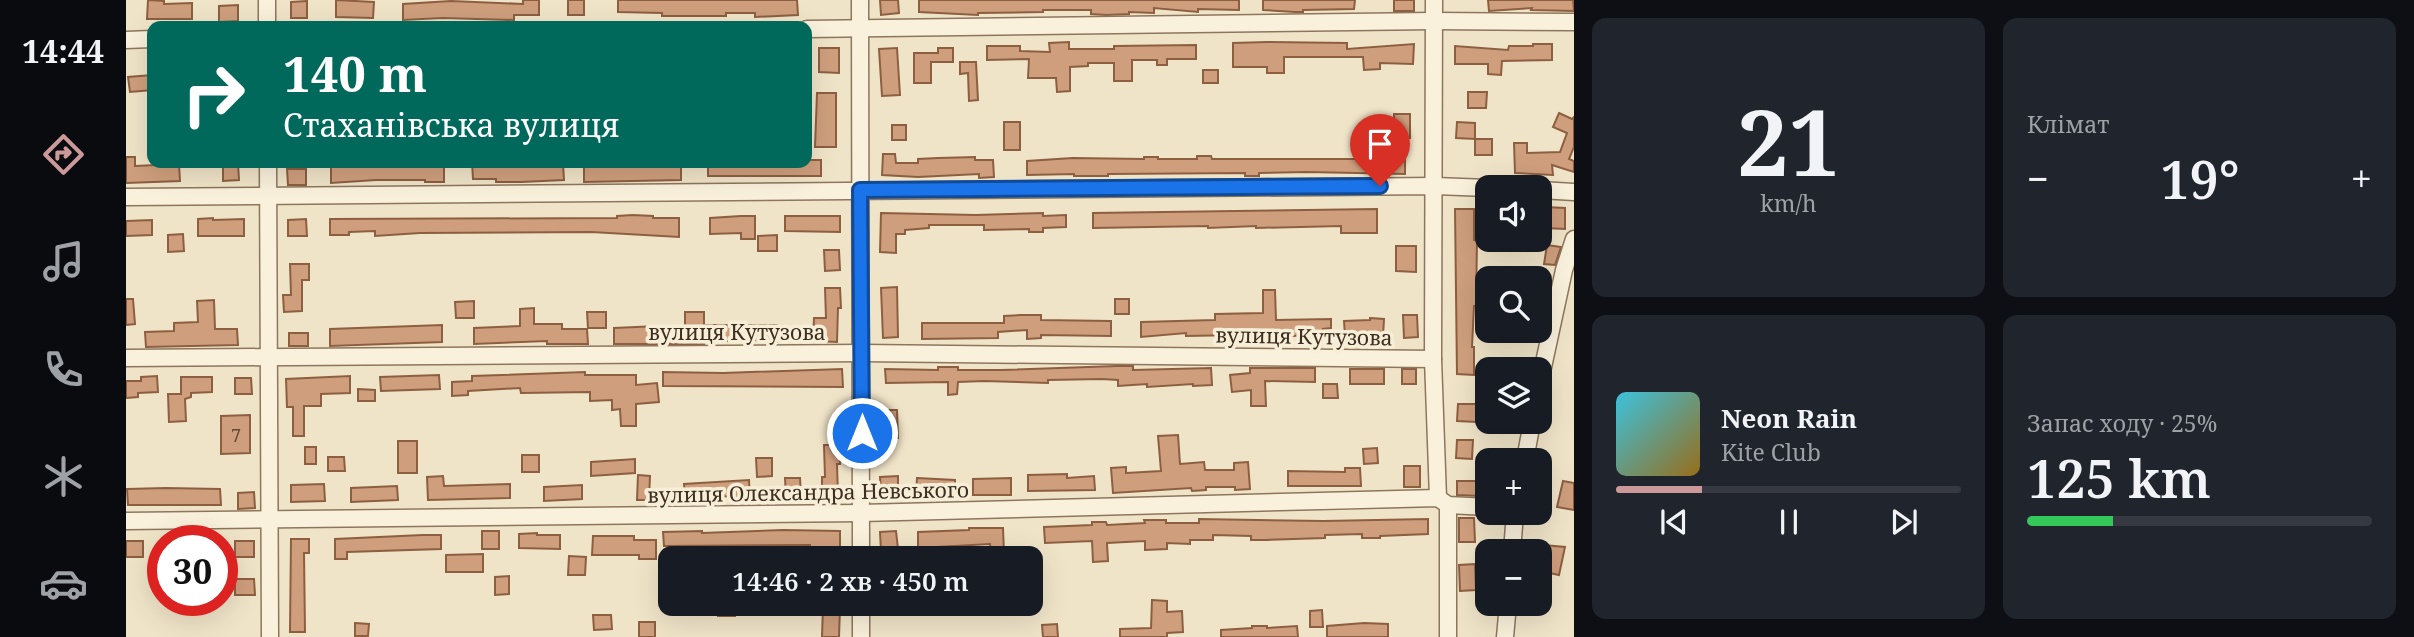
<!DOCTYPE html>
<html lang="uk">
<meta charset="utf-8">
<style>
:root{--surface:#171b24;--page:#20242c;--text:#f1f3f6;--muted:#9ea1a6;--line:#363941;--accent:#cc999b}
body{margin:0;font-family:"Noto Serif",serif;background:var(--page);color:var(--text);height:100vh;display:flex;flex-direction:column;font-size:26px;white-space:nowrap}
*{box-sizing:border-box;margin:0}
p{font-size:23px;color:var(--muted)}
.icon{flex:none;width:38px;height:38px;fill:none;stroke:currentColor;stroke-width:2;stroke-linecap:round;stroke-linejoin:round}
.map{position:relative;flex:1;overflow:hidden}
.details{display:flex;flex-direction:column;gap:18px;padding:18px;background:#0d0f14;width:840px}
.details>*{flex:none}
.hud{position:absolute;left:21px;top:21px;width:665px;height:147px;border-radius:14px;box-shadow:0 7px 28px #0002;background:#00695c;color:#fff;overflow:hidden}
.fabs{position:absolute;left:1349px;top:175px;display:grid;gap:14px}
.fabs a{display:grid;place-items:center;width:77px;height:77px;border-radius:14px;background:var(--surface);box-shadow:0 7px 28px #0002;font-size:35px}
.speed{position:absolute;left:21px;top:525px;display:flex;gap:14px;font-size:35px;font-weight:700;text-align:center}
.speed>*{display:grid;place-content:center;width:91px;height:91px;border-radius:50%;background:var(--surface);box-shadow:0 7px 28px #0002;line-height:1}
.speed .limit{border:10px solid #d22;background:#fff;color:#111}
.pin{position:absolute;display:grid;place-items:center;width:60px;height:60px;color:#fff;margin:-72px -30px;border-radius:50% 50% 50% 0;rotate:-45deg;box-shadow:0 0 7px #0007}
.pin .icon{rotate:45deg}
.me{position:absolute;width:77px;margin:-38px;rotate:0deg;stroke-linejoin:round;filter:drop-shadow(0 0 5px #0008)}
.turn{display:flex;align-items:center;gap:24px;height:147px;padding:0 21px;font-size:32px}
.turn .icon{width:91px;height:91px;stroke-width:2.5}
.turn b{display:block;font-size:49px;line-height:60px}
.big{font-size:52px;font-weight:600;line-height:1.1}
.details .tile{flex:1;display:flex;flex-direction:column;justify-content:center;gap:10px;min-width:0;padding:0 24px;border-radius:14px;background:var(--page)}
.details .dial{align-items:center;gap:0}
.dial b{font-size:91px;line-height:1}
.song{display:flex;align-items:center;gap:21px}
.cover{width:84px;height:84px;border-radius:10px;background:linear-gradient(135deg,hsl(190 70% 55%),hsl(40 70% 35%))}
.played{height:7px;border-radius:4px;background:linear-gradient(90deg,var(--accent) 25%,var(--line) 25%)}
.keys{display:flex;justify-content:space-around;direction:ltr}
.heat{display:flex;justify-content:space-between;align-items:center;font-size:38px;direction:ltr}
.charge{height:10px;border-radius:5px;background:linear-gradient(90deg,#34c759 25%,var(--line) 0)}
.details .tiles{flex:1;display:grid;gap:18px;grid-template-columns:repeat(2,1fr)}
.trip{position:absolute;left:532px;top:546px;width:385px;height:70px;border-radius:14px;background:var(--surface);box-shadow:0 7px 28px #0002;font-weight:600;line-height:70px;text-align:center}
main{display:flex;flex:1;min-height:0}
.tab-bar{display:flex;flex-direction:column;width:126px;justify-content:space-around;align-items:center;background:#090b0e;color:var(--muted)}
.tab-bar .icon{width:49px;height:49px}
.tab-bar .on{color:var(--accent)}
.tab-bar b{font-size:32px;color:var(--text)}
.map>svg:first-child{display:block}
</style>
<main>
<nav class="tab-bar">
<b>14:44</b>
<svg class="icon on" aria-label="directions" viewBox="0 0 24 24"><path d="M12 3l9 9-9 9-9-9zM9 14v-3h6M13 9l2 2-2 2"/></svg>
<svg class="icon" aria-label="music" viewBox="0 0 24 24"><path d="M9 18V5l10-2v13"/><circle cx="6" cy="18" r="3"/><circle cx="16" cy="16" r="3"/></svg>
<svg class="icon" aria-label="phone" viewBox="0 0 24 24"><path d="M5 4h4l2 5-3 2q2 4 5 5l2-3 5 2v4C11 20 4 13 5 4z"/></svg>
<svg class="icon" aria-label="climate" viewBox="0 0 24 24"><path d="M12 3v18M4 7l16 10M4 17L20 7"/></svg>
<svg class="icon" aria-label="car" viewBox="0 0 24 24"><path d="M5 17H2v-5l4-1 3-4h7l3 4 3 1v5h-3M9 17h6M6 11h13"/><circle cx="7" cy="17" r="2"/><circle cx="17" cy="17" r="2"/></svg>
</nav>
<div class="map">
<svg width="1448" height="637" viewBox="0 0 1448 637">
<rect width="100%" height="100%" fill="#f0e4c8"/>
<g fill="#cf9f7d" stroke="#8d5f41" stroke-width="2">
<path d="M22 0 38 1V4L66 3V19H21Z"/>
<path d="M210 0 248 2 247 18 210 17Z"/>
<path d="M397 0H413V15H388V20L317 18 277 20V4L325 1 397 4Z"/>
<rect x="442" y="0" width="16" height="15"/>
<path d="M492 0H671L672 15 629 17V13H600V16H536V13L492 12Z"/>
<path d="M754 0H772L773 13 755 15Z"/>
<path d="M793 0H1113V10L1072 9V12L1028 8V13L1003 12V14L980 15 965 14V10H917V12L852 13V15L793 12Z"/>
<path d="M1137 0H1229L1228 9 1177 10V12H1169L1137 10Z"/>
<rect x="1268" y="0" width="20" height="11"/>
<path d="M1362 0H1447L1448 11 1405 10 1406 8 1363 11Z"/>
<path d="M181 1V18H165V2Z"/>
<path d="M112 5V21L93 22V6Z"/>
<path d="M943 42V49H988V46L1070 45V59H1041V65H1031V60H1006V81H988V63H962V66L944 67V91L931 92 930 78H902L903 59 861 60V46H894V51L924 52 923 43Z"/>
<path d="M1141 42 1221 43V49L1288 44 1287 64 1254 63V69L1238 70 1237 57H1158V73H1141V67H1107V43Z"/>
<path d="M1407 44H1426V60L1376 61 1375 75 1362 74V64H1329V46L1382 50 1383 46H1407Z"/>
<path d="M693 48H713V73L693 72Z"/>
<path d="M771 48 774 95 756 96 753 49Z"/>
<path d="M812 48H827V62H805V83H788V53H812Z"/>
<path d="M834 62H850L852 100 843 101 842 73 834 74Z"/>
<rect x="1077" y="70" width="15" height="13"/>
<path d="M26 75V90L4 92 2 77Z"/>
<path d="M1342 92H1361L1360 108H1342Z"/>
<path d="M691 93H710V147H689Z"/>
<path d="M1433 113 1446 119 1448 117V147L1443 159 1448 161V172L1426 165 1427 175 1389 173 1388 143H1401V153L1434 152 1441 133 1427 127Z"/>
<rect x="1268" y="114" width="16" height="24"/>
<rect x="878" y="122" width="16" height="28"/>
<path d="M1331 122 1349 123V139L1330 138Z"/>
<rect x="766" y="125" width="14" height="15"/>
<rect x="1349" y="139" width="17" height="16"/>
<path d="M757 154H769L770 163H792V159L812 158 849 157V160H867L868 177 853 178V174L792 177 756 175Z"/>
<path d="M1263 155 1279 156V174L1181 172 1133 173V176H1119V173L982 174V176H948V174L901 175V161L947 158 1018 159V157H1032V159H1071V156H1085L1086 159H1263Z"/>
<path d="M0 157H9V166L53 164 54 181 0 183Z"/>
<path d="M681 160H695V176H582V163H681Z"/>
<path d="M112 163 113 180 97 181V164Z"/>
<path d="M295 163V166L318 165V182H299V180H250L205 183V167Z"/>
<path d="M346 163 388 166 437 163 438 180 395 182H370V179H347Z"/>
<path d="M555 163V180L458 182V167H486V164Z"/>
<path d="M161 169H180V185H162Z"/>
<path d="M1419 207 1439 208V229L1419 228Z"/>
<path d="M1251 209V233H1215V226L1130 228V226L1082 228V226L967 228V213Z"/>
<path d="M1329 209H1348V240H1351L1350 306H1348L1346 347H1348V375L1331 374Z"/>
<path d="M755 213 850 215 917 213V216L940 215V227L917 228V232H903V229L858 230V225H803V228L779 230V234H770V253L754 252Z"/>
<path d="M507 215 527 216V218H553V237L465 232 294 233 249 236V231L223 232V235H204V219L491 218V216Z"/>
<path d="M615 216H629V239H615V233L584 234V218Z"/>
<path d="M659 216H714V232L659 231Z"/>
<path d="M87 218V220L118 219V236H72V219Z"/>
<path d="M180 219 181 236H162V220Z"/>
<path d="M26 220V235L0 236V221Z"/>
<path d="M57 234 58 251 42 252V235Z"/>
<path d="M651 235V251H632V236Z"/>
<path d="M1421 245 1435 247 1429 265 1418 264Z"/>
<path d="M1270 246H1290V272L1270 271Z"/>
<path d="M698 250H713L714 270 699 271Z"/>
<path d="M164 264H183V280H176V311L158 312 157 295H165Z"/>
<path d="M771 287 772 337 757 338 755 288Z"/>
<path d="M699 288H714L715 308H712L711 342 687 341 688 318H700Z"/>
<path d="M1137 290H1149L1150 320 1205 319V328L1197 329V338L1184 339V335L1131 338 1115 335 1060 336V333L1015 337V322L1089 320V314L1137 313Z"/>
<path d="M0 299H7L9 324 0 325Z"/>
<rect x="989" y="299" width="14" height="15"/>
<path d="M88 300 89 329H111L112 345 20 347 19 332 48 331V323L72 322 71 301Z"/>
<path d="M348 301V318H330L329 302Z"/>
<path d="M408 308V324H436V329H461L462 344H421V341L348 344V328L394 326V309Z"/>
<path d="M461 312H480V328H462Z"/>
<path d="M559 312H578V325H651V342H632V340L578 342V344H488V328L532 326V329L559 328Z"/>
<path d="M895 315H915V320L985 321V336L915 335V338L901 339V330L872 332V338L796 339V323H878V316Z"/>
<path d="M1277 315H1291L1292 337 1278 338Z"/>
<path d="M1244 318 1258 319 1257 337 1243 335 1219 336 1218 321 1244 320Z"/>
<path d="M316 325V342L204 346V329Z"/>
<rect x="163" y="333" width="19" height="13"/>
<path d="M991 366H1007V370L1085 368 1086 385 1067 386V384L1021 387V384L992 386V380L976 379 922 380V383L858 381 832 382 831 394 822 395V382L760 383 759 369 812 370V367H832V370H875Z"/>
<path d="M1124 368H1189V382L1139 381 1140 406H1125V390L1106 392 1104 375 1124 373Z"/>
<path d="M716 369 717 387 537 386V372L597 373Z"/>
<rect x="1224" y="369" width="34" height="15"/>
<rect x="1276" y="369" width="14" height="15"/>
<path d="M459 372V375H510V385L531 383 533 402 510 404V426H495L494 409 486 410V400L464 401V392L395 393 394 388 342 391V395L326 396V382L346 381V376Z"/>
<path d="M313 375 314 389 255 391 254 377Z"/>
<path d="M31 376 32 392 12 393V397L0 398V381H15V377Z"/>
<path d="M224 376V393L195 394V406H178V436H167V407H161L160 379Z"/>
<path d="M55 377H86V392L65 393V397L59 399 60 421 43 422 42 394H55Z"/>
<path d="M109 378H125L126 394H109Z"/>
<path d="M1197 384H1211L1212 398H1197Z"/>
<path d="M232 389 249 390V401H232Z"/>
<path d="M1332 404H1351V422L1331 421Z"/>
<path d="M756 410H771L772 438H757Z"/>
<path d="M124 415V453L95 454V416Z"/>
<path d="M1052 435 1054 464 1078 462 1079 470H1108V463L1122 462 1124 489 1109 490V487H1080V490L1066 491 1065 488 987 493 985 468 1000 467V473L1035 471 1032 436Z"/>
<path d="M1331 440H1347L1346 459 1330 458Z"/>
<rect x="272" y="441" width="19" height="32"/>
<path d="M698 445H714V464H711L712 496H696V477H699Z"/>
<rect x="179" y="447" width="11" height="17"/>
<path d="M1251 448 1252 463 1238 464 1237 449Z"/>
<rect x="396" y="455" width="17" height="17"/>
<path d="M202 457H218L219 471H202Z"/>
<path d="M630 458H646V476L631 477Z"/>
<path d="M509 459V473L465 476V462Z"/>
<rect x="1278" y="466" width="16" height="21"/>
<path d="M1219 468H1234L1235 486H1162V471L1219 472Z"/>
<path d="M941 474V478L968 476 969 490 902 491V475Z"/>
<path d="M512 475 524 476 523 500H511Z"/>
<path d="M317 476 318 486 384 484V498L302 500 301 477Z"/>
<path d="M772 476V496H755L754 477Z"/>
<path d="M659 478H674L675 496 660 497Z"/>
<path d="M791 478 829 480V496L790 494Z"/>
<path d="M885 478V495H847V479Z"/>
<path d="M623 480 624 499 608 500V496L559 498 558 484Z"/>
<path d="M1331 481H1355V496L1331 495Z"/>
<path d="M1437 481 1448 483V510L1431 507Z"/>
<path d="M198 484 199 501 165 502V485Z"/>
<path d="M456 485V499L418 501V487Z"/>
<path d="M271 486 272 500 225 502V488Z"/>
<path d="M40 488 94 489 95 505H2L1 489Z"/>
<path d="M128 492 129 508 112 509V493Z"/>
<path d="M1333 518H1348L1349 542H1333Z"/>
<path d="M1073 519 1198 521 1302 519V534L1254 536V538H1236V534L1199 535V538L1140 540H1125V536L1087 535V540H1064V544L1041 543V549L1019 550V541L981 543 982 561 967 562 966 541 919 543 918 527 966 525V522H980L981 525 1019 523 1018 520H1040V523H1073Z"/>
<path d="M843 528H877L878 553H865L864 544 792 548V532L843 530Z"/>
<path d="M657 530 714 531V558H684V545L538 546 537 532 576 531V533Z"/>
<rect x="356" y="531" width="17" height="18"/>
<path d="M770 531 772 549 755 551 754 532Z"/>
<path d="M411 533V535H434V549L393 548V534Z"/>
<path d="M297 535H315V549L221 552V559H209V539Z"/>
<path d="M467 536H508V540H530V559H513V555H466Z"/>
<path d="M165 539H183V553H178L179 632H164Z"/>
<rect x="0" y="541" width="17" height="16"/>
<rect x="109" y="541" width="19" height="16"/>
<path d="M1417 545 1439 547 1433 575 1414 571Z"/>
<path d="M357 554V572H320V555Z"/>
<path d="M443 556 460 557 459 575H442Z"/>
<path d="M1349 564 1350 590 1334 591 1333 565Z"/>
<path d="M383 576V594L369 595V577Z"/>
<path d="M109 579H128L129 595H109Z"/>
<path d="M1026 600 1041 601V612L1056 611 1057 632 1041 633V637H994V629L1025 628Z"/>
<rect x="592" y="604" width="17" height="12"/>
<path d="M697 607 714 608 713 637H696Z"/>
<path d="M1196 610 1197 627H1184V611Z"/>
<path d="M467 615H485L486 629 468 630Z"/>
<rect x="513" y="622" width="16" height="15"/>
<path d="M229 623 243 624 242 636H229Z"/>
<path d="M1238 623 1262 624V637H1201V626Z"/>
<path d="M931 624 932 637H917L916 625Z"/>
<path d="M1126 626H1141V628L1171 626 1172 637H1095V630L1126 628Z"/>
</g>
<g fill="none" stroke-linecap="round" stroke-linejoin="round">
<g stroke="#8d765c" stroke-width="19">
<g id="minor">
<path d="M141 0V26"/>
<path d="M734 0 735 558"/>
<path d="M1308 0 1307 359 1312 498"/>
<path d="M681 29 1308 21 1448 22"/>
<path d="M0 40 26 39"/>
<path d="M142 163 144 637"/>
<path d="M1414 190 1448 192"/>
<path d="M0 197 1309 186 1362 188"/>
<path d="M0 358 736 353 1307 359"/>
<path d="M1414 381 1438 270 1448 239"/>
<path d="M1399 460 1406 422"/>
<path d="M0 521 735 513 1312 498 1322 505 1362 507"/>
<path d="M1386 551 1389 513"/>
<path d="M735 637V604"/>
<path d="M1322 637V505"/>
<path d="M1379 637 1382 604"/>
</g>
</g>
<use href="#minor" stroke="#faf1dc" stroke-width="16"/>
</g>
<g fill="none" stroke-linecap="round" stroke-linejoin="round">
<g stroke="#114b97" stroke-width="18">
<path id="route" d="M736 433 734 190 1254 186"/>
</g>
<use href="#route" stroke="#1a73e8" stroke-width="12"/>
</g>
<g text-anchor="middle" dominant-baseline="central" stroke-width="7" stroke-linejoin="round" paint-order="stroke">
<g font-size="18" fill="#624a37">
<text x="110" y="435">7</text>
</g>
<g font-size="21" fill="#3d2e20" stroke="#f7eed8">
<text x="611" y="332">вулиця Кутузова</text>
<text transform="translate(1178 336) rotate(1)">вулиця Кутузова</text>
<text transform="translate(682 492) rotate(-1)">вулиця Олександра Невського</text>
</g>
</g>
</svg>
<div class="fabs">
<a><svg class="icon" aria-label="sound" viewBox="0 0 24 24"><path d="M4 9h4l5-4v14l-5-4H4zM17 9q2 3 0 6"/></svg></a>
<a><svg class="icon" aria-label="search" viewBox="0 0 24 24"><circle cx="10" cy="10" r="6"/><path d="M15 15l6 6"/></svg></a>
<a><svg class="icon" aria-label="layers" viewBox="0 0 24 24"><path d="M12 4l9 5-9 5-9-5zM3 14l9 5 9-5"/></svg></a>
<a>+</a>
<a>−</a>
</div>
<div class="speed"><div class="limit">30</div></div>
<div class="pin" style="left:1254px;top:186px;background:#d93025"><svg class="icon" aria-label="arrive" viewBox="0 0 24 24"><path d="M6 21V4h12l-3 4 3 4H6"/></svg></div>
<svg class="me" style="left:736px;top:433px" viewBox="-20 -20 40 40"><circle r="17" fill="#1a73e8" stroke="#fff" stroke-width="3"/><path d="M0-11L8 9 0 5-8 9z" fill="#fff"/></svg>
<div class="trip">14:46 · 2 хв · 450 m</div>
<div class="hud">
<div class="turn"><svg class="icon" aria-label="right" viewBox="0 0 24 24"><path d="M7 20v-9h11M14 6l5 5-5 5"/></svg><div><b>140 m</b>Стаханівська вулиця</div></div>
</div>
</div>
<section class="details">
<div class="tiles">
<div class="tile dial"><b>21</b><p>km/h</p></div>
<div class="tile"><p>Клімат</p>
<div class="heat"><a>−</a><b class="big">19°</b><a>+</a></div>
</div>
<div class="tile">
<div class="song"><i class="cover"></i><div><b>Neon Rain</b><p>Kite Club</p></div></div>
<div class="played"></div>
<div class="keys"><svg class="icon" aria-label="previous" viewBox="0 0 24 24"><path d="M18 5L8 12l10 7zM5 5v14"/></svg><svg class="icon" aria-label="pause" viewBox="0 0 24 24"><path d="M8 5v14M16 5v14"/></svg><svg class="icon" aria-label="next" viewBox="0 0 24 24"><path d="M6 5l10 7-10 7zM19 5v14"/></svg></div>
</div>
<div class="tile"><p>Запас ходу · 25%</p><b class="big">125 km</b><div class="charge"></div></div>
</div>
</section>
</main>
